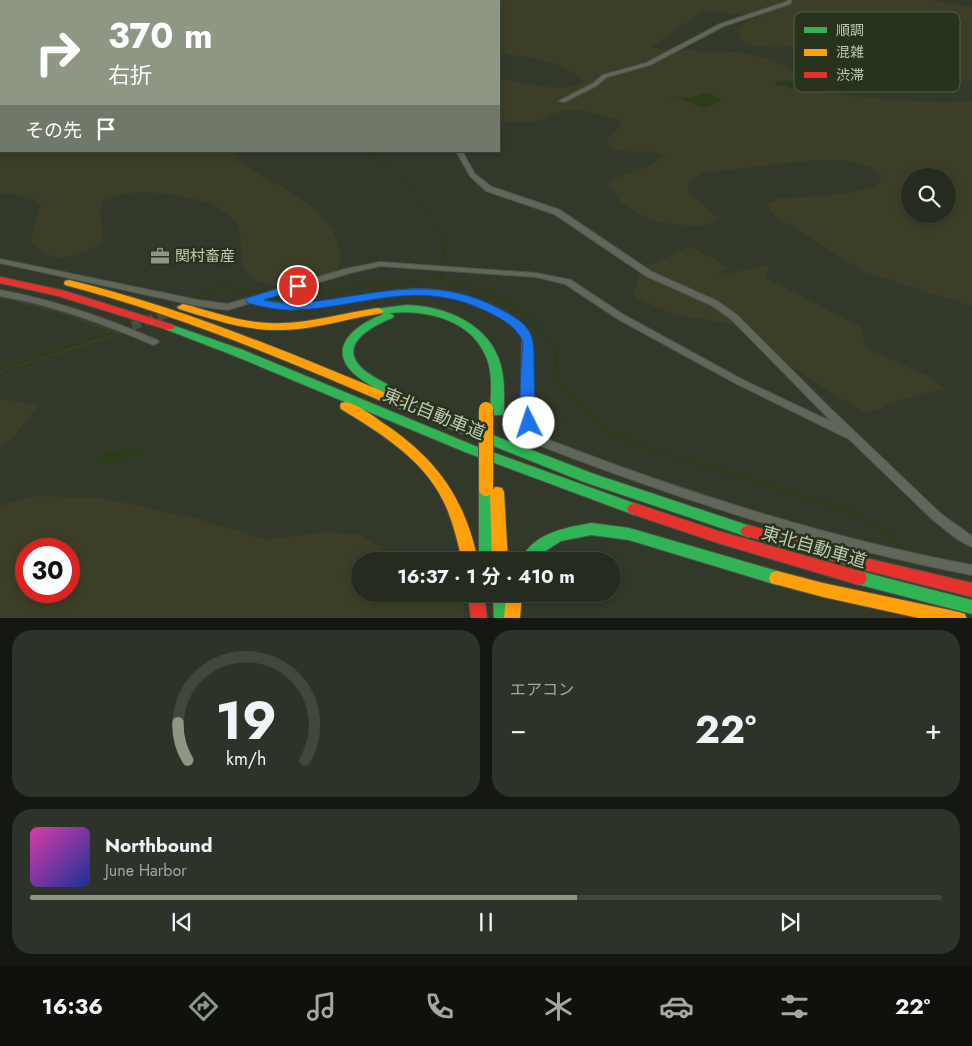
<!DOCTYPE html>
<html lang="ja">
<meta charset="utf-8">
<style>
:root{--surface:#262b20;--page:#2e3329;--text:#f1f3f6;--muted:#a4a7a5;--line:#42473e;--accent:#8d9784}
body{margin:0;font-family:Jost,"Noto Sans JP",sans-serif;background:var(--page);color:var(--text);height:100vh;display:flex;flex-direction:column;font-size:19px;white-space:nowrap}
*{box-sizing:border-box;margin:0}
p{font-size:16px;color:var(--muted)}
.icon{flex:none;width:28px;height:28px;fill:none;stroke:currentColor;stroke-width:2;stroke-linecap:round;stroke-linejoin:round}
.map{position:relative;height:618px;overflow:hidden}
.drawer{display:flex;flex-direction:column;gap:12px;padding:12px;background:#151812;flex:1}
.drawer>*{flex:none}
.banner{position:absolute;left:0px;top:0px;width:500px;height:152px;box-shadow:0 2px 8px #0003,0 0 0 1px var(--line);background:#8d9784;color:#fff;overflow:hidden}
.tools{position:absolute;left:901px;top:168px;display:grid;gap:10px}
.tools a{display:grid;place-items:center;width:55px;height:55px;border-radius:50%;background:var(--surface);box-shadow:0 2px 8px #0003,0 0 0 1px var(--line);font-size:25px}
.speed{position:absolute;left:15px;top:538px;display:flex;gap:10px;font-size:25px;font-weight:700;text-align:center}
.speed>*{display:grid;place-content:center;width:65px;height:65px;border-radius:50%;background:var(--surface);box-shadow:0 2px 8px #0003,0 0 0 1px var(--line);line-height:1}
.speed .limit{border:8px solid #d22;background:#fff;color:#111}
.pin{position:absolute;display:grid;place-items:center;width:42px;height:42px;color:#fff;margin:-21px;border:2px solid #fff;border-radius:50%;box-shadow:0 1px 5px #0007}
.me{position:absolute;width:55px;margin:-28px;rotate:356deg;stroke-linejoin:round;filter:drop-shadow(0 0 4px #0008)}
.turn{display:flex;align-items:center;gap:18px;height:105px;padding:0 25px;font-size:22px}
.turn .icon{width:65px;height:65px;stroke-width:2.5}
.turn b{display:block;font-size:35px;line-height:42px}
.then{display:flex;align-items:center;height:48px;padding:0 25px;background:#0003;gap:10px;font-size:19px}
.big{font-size:38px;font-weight:700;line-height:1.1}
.drawer .widget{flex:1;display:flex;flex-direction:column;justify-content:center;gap:8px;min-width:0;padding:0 18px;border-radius:20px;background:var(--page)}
.drawer .dial{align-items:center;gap:0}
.dial svg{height:130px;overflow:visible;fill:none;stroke:var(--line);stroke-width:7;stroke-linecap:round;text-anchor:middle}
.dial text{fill:var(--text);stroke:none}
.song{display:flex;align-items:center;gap:15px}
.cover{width:60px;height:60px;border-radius:8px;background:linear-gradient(135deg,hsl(320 70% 55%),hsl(230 70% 35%))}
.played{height:5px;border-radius:2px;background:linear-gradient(90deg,var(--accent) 60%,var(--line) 60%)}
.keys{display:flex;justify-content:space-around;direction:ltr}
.heat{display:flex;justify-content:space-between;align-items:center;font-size:28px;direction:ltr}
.drawer .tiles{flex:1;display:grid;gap:12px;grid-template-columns:1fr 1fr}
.widget:last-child{grid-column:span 2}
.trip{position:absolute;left:351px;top:552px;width:270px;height:50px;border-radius:25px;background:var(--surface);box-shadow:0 2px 8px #0003,0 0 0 1px var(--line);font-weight:700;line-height:50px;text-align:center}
.dock{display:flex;height:80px;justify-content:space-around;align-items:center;background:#0f110d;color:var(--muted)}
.dock .icon{width:35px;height:35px}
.dock .selected{color:var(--accent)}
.dock b{font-size:22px;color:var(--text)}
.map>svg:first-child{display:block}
</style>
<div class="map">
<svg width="972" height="619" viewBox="0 0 972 619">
<rect width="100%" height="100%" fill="#32392a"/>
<g fill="#3d3e27" fill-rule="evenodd">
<path d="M90 0H282L80 1Z"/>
<path d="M340 0H928L972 7V80C949 82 901 91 883 76 882 73 882 68 880 65 866 35 794 50 767 47 758 47 749 44 741 40L737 28 749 20 762 16 703 11 651 47 667 50 736 52 765 58 791 68 806 91C861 97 917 104 972 101V306L864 272 774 215 767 204 776 199 845 194 876 186 882 177 876 170 869 167 847 161 833 160 806 161 701 173 692 180 688 187 689 192 718 219C709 227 696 226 685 225 654 223 622 214 608 183 627 170 648 171 665 155 647 147 630 157 609 146L607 140 621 125 620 120 586 111 567 110 556 113 540 121 499 122V79C516 81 574 96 584 81 567 62 523 56 499 53V1ZM910 176H948V214H910Z"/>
<path d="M0 92 1 151H239L236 156 237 160C272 186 334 203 340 254 341 265 335 274 327 279 308 292 281 289 261 282 229 272 248 244 236 224 221 196 152 189 123 194 116 196 108 199 102 202 97 215 104 227 103 241 81 257 49 268 30 241L41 206C31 194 14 194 0 194Z"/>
<path d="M690 246 728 267 718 276 770 264 766 278 861 327 866 348 935 379 940 385 949 390C919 390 894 403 866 414L795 369 738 325 675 315 633 297 642 265 649 266Z"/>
<path d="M0 296C43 302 83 316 123 333L0 372V367L102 335 107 331 64 315 0 298Z"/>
<path d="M0 399 39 405 9 442 0 447Z"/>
<path d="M35 496 101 498 195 518 267 540 324 532 360 535 405 561H360V594H451L463 602 465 618H0V506ZM26 549H69V591H26Z"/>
</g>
<g fill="#2b3d18">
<path d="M835 77 844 79 854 90C832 94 810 86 788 89L786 86H777L775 83 776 81 804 80 805 78 817 81Z"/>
<path d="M702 93H708L723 101 703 108 683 99 669 97C679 97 694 99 702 93Z"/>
<path d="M147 448 135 458 126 457 116 463 101 466 102 461 94 459 105 453Z"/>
</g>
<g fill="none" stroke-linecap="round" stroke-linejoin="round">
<path stroke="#2b3d18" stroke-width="2" d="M363 151C395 170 421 197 438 230"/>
<g stroke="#2b3d18" stroke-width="2.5">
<path d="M438 229 444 248 441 279"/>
<path d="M279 293 304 295 383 284 441 279 487 293 521 310 540 329 553 345 557 356 556 369 559 382 573 399"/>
<path d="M190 299 221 287 272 292"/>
<path d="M127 325 133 320"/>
<path d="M0 369 112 333"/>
</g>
<path stroke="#2b3d18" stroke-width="3" d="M572 398 607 431 644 447 850 511 890 534 903 552"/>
<path stroke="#474f3f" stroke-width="9" stroke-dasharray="9 4.5" stroke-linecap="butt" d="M132 326 171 312"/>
<g stroke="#4e5548" stroke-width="2">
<g id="street">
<path d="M788 0H792L790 4 724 26 650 65 607 77 596 86 564 102 559 101 592 84 603 75 646 63 720 24 786 2Z"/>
<rect x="0" y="28" width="1" height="3"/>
<rect x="0" y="56" width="1" height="4"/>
<path d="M456 151H462L475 174 492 187 560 210 652 272 717 301 737 315 830 408 941 514 972 536V547L957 539 933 520 849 439 737 384 618 319 565 284 536 277 380 266 350 273 260 300C297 307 334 301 370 295 385 292 400 289 415 289 440 288 466 294 489 304 503 311 518 317 527 330 533 337 532 345 532 355 532 373 528 415 538 430 540 434 545 437 549 440 686 493 827 538 972 565V575C825 547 681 500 541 446 537 442 532 439 529 435 517 416 522 361 522 337L518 330 509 322 489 311 454 298 428 294 401 295 312 308H282L250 303 228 310 198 306 0 263V259L198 300 228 304 345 269 380 262 536 273 571 280 624 315 743 380 832 422 731 319 711 305 646 276 554 214 486 191 470 176Z"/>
<path d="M0 290C55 300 106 318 157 340L159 342 154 345 151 344C102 323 53 305 0 296Z"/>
</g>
</g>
<g stroke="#4e5447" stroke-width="2">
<g id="fast">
<path d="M407 305C446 306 491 325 501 366 505 381 504 397 504 412L502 415H492L490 412C491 394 493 376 487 359 473 320 426 309 390 313L394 316 392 318C375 325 340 342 359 365 366 374 379 379 388 385L390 388 388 391C380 393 374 388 367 383 323 356 345 329 384 314L374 313 372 311 374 309Z"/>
<path d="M169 324 243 350 475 446 639 505 641 509 639 513 634 515 629 513 465 452 235 356 165 329 163 327Z"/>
<path d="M398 399 594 474 753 527 756 531 753 535 748 537 584 482 393 406 392 403 393 400Z"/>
<path d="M486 484 491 485 493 489 495 561H479V489L481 485Z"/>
<path d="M591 523 629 528 777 571 783 573 785 578 783 583 777 585 629 540 591 535 561 541 544 552 537 561H520C533 533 564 528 591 523Z"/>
<path d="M859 571 972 600V614L853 583 851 578 853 573Z"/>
<path d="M493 594H509L510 619H494Z"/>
</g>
</g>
<g stroke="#4e5447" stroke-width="2">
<g id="slow">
<path d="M69 280C184 308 293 354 403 400L404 403 403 406H393C286 360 179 315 65 285L64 283 65 281Z"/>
<path d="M183 304C211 311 239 322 269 323 306 325 342 313 378 308L384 311 378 314C345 319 313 330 280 330 245 331 212 319 179 309L177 307Z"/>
<path d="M346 402C359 405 372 415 383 423 436 458 465 498 478 561H462C458 543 454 526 447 509 428 462 382 434 341 409L340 406 341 403Z"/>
<path d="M497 487 502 488 504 492 508 561H492L490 492 492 488Z"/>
<path d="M777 571 823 583 959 612 965 614 967 619H923L823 597 771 583 769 578 771 573Z"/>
<path d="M506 594H522L520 619H504Z"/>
</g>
</g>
<g stroke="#4e5447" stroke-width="2">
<g id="jam">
<path d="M0 277 65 291 173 325 175 327 173 329H165L58 296 0 283Z"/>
<path d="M634 503 718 531 859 571 865 573 867 578 865 583 859 585 718 543 629 513 627 509 629 505Z"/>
<path d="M748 525 861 557 972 583V597L861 569 743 535 740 531 743 527Z"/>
<path d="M468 594H484L487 619H471Z"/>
</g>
</g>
<use href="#street" fill="#60665a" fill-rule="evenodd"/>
<use href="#fast" fill="#30b455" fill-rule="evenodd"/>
<use href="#slow" fill="#ff9f0a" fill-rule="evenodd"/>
<use href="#jam" fill="#e5322d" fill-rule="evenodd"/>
<g stroke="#4e5447" stroke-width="16" stroke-linecap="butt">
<path id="slow-bridge" d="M486 409V489"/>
</g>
<use href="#slow-bridge" stroke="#ff9f0a" stroke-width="14"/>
</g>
<path fill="#1a73e8" stroke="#114b97" d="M298 282 301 283 303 286 301 288 264 300C287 306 309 302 332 299 392 290 440 278 498 308 530 325 535 330 534 366 534 375 536 422 534 426H525C516 411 522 360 523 342 517 328 505 321 492 314 421 277 369 306 297 310 280 311 263 307 247 303L246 301 247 298Z"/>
<defs>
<g id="office-bare" transform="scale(1.5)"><path d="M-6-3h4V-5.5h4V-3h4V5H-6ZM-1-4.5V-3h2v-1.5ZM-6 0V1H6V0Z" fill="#8d9784" stroke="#28331d" stroke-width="2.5" paint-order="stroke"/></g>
</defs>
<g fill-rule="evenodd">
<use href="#office-bare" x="160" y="256"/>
</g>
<g text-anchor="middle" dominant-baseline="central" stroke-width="5" stroke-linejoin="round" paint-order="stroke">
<g font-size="15" fill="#bec9b4" stroke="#28331d" text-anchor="start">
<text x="175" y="256">関村畜産</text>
</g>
<g font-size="18" fill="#bec9b4" stroke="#28331d">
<text transform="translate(434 414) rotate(22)">東北自動車道</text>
<text transform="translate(814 547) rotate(16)">東北自動車道</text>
</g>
</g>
<rect x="794" y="12" width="166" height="80" rx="8" fill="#28331d" stroke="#55604a" stroke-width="1"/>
<rect x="804" y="27" width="23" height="6" fill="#30b455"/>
<rect x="804" y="49" width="23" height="7" fill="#ff9f0a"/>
<rect x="804" y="72" width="23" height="6" fill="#e5322d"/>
<g font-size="14" fill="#bec9b4">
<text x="836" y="35">順調</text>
<text x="836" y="57">混雑</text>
<text x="836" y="80">渋滞</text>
</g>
</svg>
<div class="tools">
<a><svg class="icon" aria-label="search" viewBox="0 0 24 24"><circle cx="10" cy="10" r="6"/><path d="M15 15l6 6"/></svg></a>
</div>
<div class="speed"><div class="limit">30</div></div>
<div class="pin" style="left:298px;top:286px;background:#d93025"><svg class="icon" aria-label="arrive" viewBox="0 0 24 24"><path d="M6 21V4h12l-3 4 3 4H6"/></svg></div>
<svg class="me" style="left:529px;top:423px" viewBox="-20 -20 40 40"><circle r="19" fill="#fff"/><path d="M0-13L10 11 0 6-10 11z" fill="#1a73e8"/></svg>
<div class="trip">16:37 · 1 分 · 410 m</div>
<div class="banner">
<div class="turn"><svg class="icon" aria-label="right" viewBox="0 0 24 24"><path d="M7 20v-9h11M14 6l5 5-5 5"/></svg><div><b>370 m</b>右折</div></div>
<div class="then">その先<svg class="icon" aria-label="arrive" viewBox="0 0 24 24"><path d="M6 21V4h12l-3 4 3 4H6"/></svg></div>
</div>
</div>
<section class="drawer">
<div class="tiles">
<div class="widget dial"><svg viewBox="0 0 100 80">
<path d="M14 69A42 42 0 1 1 86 69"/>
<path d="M14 69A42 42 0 0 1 8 46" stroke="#8d9784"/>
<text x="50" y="56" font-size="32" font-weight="700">19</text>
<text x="50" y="72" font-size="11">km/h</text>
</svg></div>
<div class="widget"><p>エアコン</p>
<div class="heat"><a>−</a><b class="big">22°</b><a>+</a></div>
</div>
<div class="widget">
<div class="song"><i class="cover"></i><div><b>Northbound</b><p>June Harbor</p></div></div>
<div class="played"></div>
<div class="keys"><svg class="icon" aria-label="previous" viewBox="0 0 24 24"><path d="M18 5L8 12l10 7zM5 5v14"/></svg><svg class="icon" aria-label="pause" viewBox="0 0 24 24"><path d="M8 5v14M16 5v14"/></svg><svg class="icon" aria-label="next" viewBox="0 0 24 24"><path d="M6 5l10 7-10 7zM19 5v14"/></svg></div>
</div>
</div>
</section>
<nav class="dock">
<b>16:36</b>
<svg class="icon selected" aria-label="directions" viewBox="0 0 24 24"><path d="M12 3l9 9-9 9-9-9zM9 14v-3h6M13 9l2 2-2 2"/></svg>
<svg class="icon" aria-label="music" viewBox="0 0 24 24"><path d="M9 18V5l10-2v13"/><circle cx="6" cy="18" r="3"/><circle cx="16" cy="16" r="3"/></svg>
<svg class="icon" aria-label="phone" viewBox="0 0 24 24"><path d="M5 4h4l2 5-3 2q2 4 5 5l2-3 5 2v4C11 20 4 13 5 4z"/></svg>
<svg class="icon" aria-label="climate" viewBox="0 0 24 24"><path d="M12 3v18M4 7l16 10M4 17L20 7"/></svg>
<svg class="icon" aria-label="car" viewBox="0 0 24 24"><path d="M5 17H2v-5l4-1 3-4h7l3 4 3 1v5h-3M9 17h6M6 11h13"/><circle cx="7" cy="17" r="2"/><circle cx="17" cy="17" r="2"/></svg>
<svg class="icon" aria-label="filters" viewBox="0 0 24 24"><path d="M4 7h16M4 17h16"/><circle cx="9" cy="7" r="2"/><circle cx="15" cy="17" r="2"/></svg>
<b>22°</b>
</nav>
